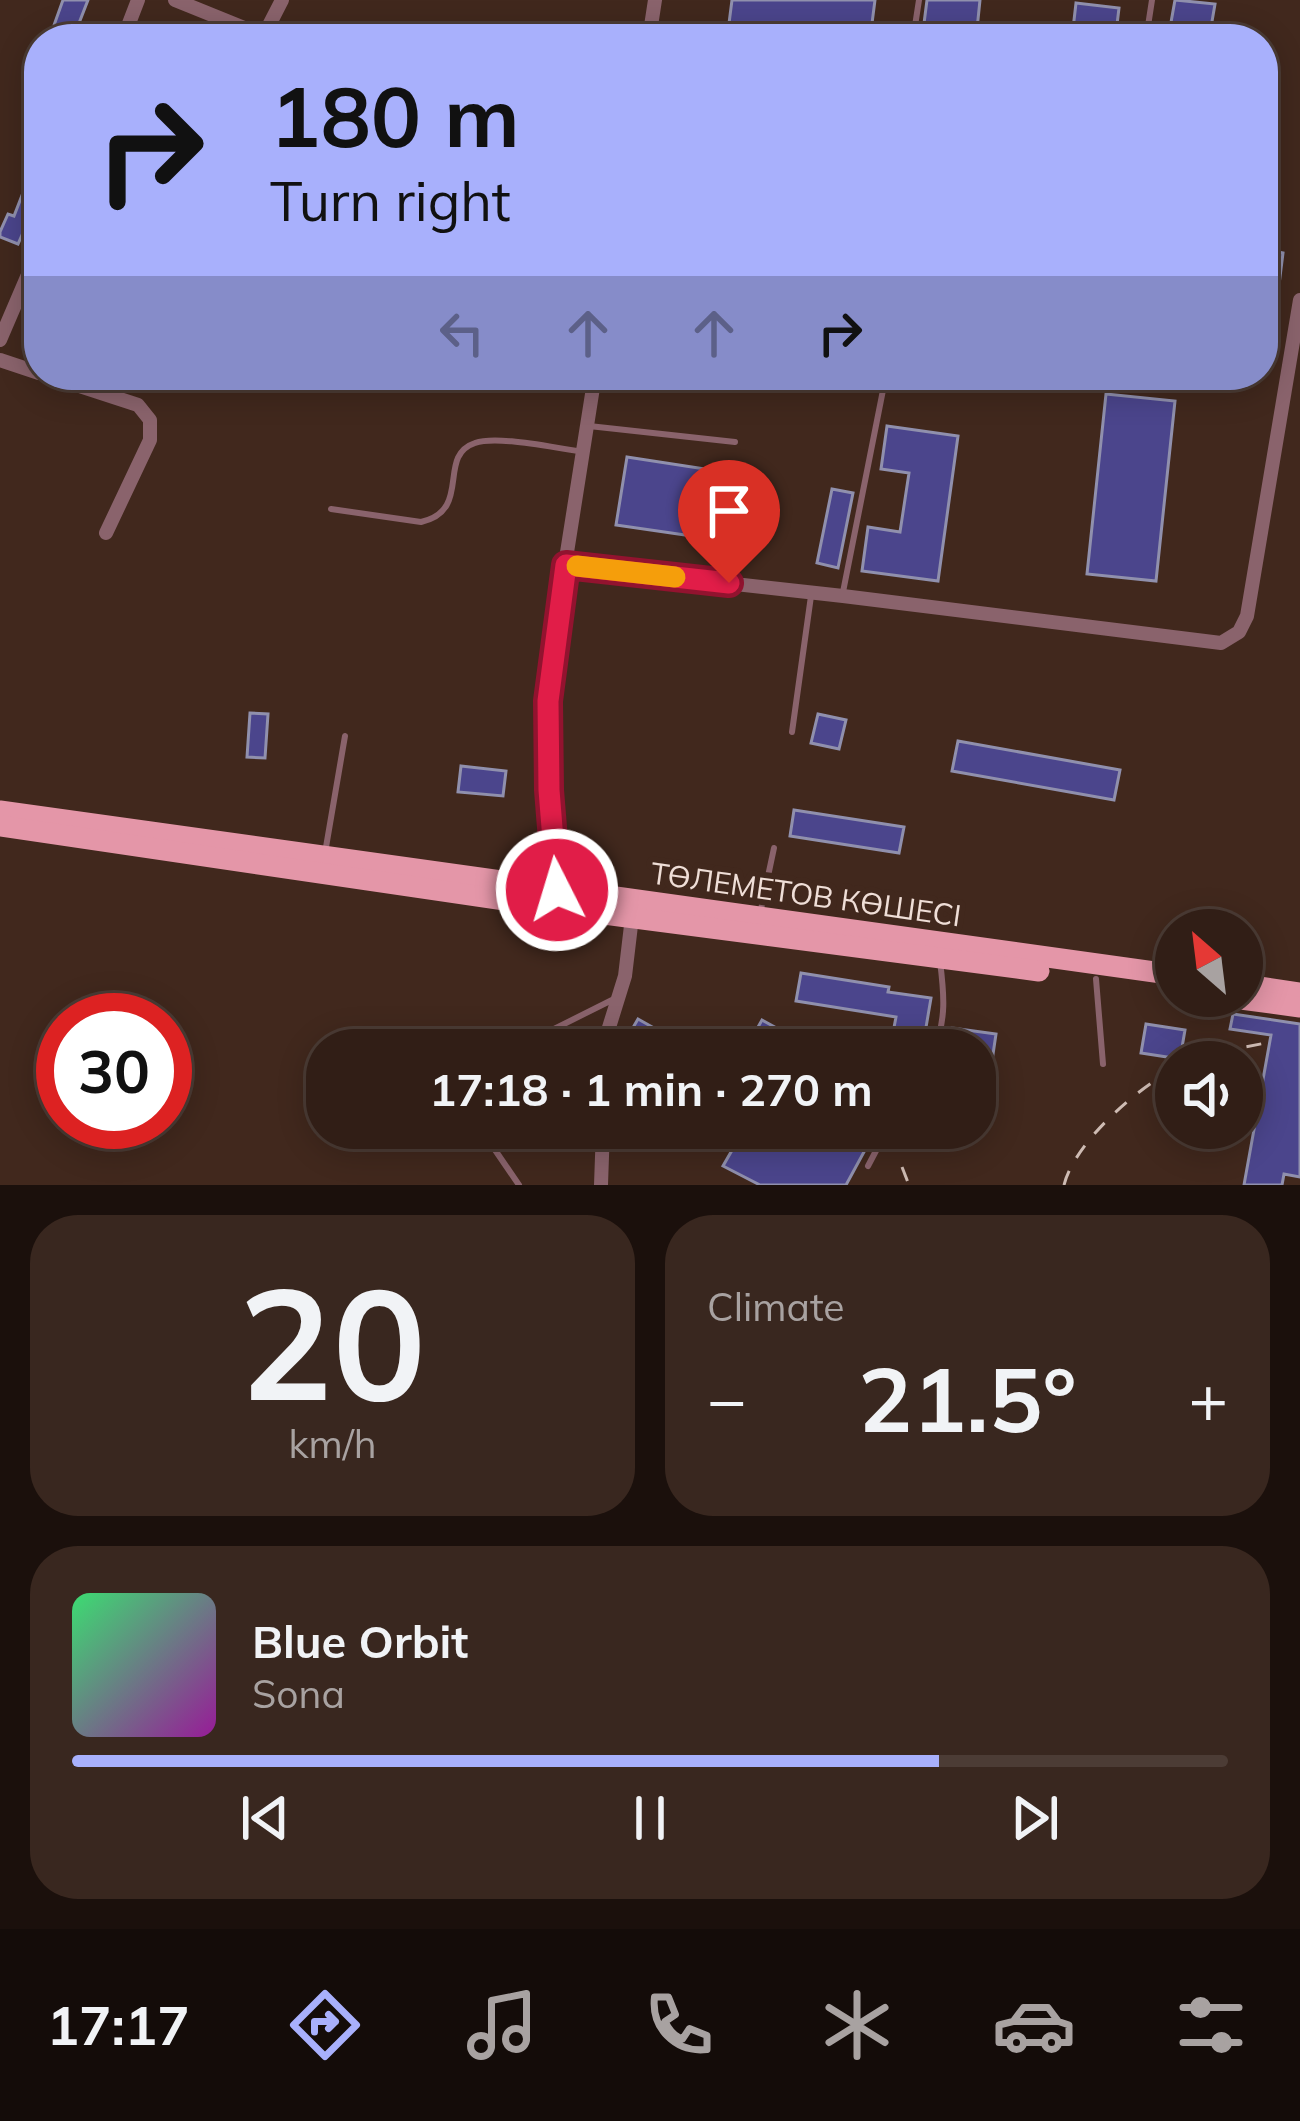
<!DOCTYPE html>
<meta charset="utf-8">
<style>
:root{--surface:#311e16;--page:#39271f;--text:#f1f3f6;--muted:#a8a2a1;--line:#4c3c35;--accent:#a8b0fc}
body{margin:0;font-family:Mulish,sans-serif;background:var(--page);color:var(--text);height:100vh;display:flex;flex-direction:column;font-size:45px;white-space:nowrap}
*{box-sizing:border-box;margin:0}
p{font-size:39px;color:var(--muted)}
.icon{flex:none;width:66px;height:66px;fill:none;stroke:currentColor;stroke-width:2;stroke-linecap:round;stroke-linejoin:round}
.map{position:relative;height:1185px;overflow:hidden}
.drawer{display:flex;flex-direction:column;gap:30px;padding:30px;background:#1b100c;flex:1}
.drawer>*{flex:none}
.top-card{position:absolute;left:24px;top:24px;width:1254px;height:366px;border-radius:48px;box-shadow:0 6px 30px #0003,0 0 0 3px var(--line);background:#a8b0fc;color:#111;overflow:hidden}
.needle{width:78px;rotate:332deg}
.controls{position:absolute;left:1155px;top:909px;display:grid;gap:24px}
.controls a{display:grid;place-items:center;width:108px;height:108px;border-radius:50%;background:var(--surface);box-shadow:0 6px 30px #0003,0 0 0 3px var(--line);font-size:60px}
.speed{position:absolute;left:36px;top:993px;display:flex;gap:24px;font-size:60px;font-weight:700;text-align:center}
.speed>*{display:grid;place-content:center;width:156px;height:156px;border-radius:50%;background:var(--surface);box-shadow:0 6px 30px #0003,0 0 0 3px var(--line);line-height:1}
.speed .limit{border:18px solid #d22;background:#fff;color:#111}
.pin{position:absolute;display:grid;place-items:center;width:102px;height:102px;color:#fff;margin:-123px -51px;border-radius:50% 50% 50% 0;rotate:-45deg;box-shadow:0 0 12px #0007}
.pin .icon{rotate:45deg}
.me{position:absolute;width:132px;margin:-66px;rotate:355deg;stroke-linejoin:round;filter:drop-shadow(0 0 9px #0008)}
.turn{display:flex;align-items:center;gap:42px;height:252px;padding:0 48px;font-size:54px}
.turn .icon{width:156px;height:156px;stroke-width:2.5}
.turn b{display:block;font-size:84px;line-height:102px}
.lanes{display:flex;align-items:center;height:114px;padding:0 48px;background:#0003;justify-content:center;gap:60px;direction:ltr}
.lanes .off{opacity:.35}
.big{font-size:90px;font-weight:700;line-height:1.1}
.drawer .card{flex:1;display:flex;flex-direction:column;justify-content:center;gap:18px;min-width:0;padding:0 42px;border-radius:48px;background:var(--page)}
.drawer .dial{align-items:center;gap:0}
.dial b{font-size:156px;line-height:1}
.song{display:flex;align-items:center;gap:36px}
.cover{width:144px;height:144px;border-radius:18px;background:linear-gradient(135deg,hsl(140 70% 55%),hsl(300 70% 35%))}
.played{height:12px;border-radius:6px;background:linear-gradient(90deg,var(--accent) 75%,var(--line) 75%)}
.keys{display:flex;justify-content:space-around;direction:ltr}
.heat{display:flex;justify-content:space-between;align-items:center;font-size:66px;direction:ltr}
.drawer .tiles{flex:1;display:grid;gap:30px;grid-template-columns:1fr 1fr}
.card:last-child{grid-column:span 2}
.trip{position:absolute;left:306px;top:1029px;width:690px;height:120px;border-radius:48px;background:var(--surface);box-shadow:0 6px 30px #0003,0 0 0 3px var(--line);font-weight:700;line-height:120px;text-align:center}
.menu{display:flex;height:192px;justify-content:space-around;align-items:center;background:#140c09;color:var(--muted)}
.menu .icon{width:84px;height:84px}
.menu .on{color:var(--accent)}
.menu b{font-size:54px;color:var(--text)}
.map>svg:first-child{display:block}
</style>
<div class="map">
<svg width="1300" height="1185" viewBox="0 0 1300 1185">
<rect width="100%" height="100%" fill="#41281d"/>
<g fill="#4b458c" stroke="#9090ad" stroke-width="3">
<path d="M63 0H88L74 36 53 28Z"/>
<path d="M732 0H875L870 39H727Z"/>
<path d="M927 0H980L976 39H922Z"/>
<path d="M1175 0 1215 4 1209 39H1168Z"/>
<path d="M1076 3 1119 8 1116 33 1073 29Z"/>
<path d="M26 185 39 190V212L33 210 18 244 0 237V232L8 214 14 216Z"/>
<path d="M1263 249 1283 253 1277 301 1263 298Z"/>
<path d="M1106 394 1175 401 1156 581 1087 574Z"/>
<path d="M887 426 958 436 938 581 862 571 868 527 900 532 909 473 881 469Z"/>
<path d="M627 457 705 469 699 505 766 515 761 546 616 525Z"/>
<path d="M832 489 853 493 838 568 817 563Z"/>
<path d="M250 713 268 714 265 758 247 757Z"/>
<path d="M818 714 846 720 839 749 811 743Z"/>
<path d="M958 741 1120 770 1114 800 952 771Z"/>
<path d="M461 766 506 771 503 796 458 792Z"/>
<path d="M794 810 904 827 899 853 790 836Z"/>
<path d="M801 973 889 987 888 992 931 998 923 1045 892 1038 896 1017 796 1001Z"/>
<path d="M1233 1014 1300 1024V1177L1284 1174 1282 1185H1244L1271 1035 1230 1029Z"/>
<path d="M638 1019 693 1050H620Z"/>
<path d="M762 1020 793 1037 785 1050H745Z"/>
<path d="M1146 1024 1185 1030 1180 1059 1141 1053Z"/>
<path d="M952 1028 996 1034 992 1061 975 1059V1050H949Z"/>
<path d="M703 1128H877L846 1185H760L723 1166 735 1145Z"/>
</g>
<g fill="none" stroke-linecap="round" stroke-linejoin="round">
<g stroke="#8a636c" stroke-width="6">
<path d="M913 39 919 0"/>
<path d="M1146 39 1152 0"/>
<path d="M589 426 735 442"/>
<path d="M331 509 421 522C473 510 436 456 475 443 497 435 554 448 579 451"/>
<path d="M843 592 886 375"/>
<path d="M792 732 811 596"/>
<path d="M325 853 345 736"/>
<path d="M760 914 774 848"/>
<path d="M1096 979 1103 1064"/>
<path d="M512 1050 616 998"/>
<path d="M933 1050C947 1021 944 993 940 961"/>
<path d="M480 1128 519 1185"/>
<path d="M868 1166 888 1128"/>
</g>
<g stroke="#8a636c" stroke-width="14">
<path d="M175 0 264 36"/>
<path d="M123 39 138 0"/>
<path d="M262 39 282 0"/>
<path d="M649 39 655 0"/>
<path d="M0 340 39 249"/>
<path d="M0 360 39 373"/>
<path d="M46 375 138 405 150 420V440L106 533"/>
<path d="M565 565 843 596 1221 643 1239 632 1247 616 1300 300"/>
<path d="M557 897 549 790 548 701 565 565 595 375"/>
<path d="M602 1050 625 976 632 917"/>
<path d="M601 1185 603 1128"/>
</g>
<g stroke="#e496a8" stroke-width="21">
<path d="M0 811 1176 975"/>
<path d="M0 826 558 908 1039 971"/>
<path d="M1259 987 1300 993"/>
<path d="M1218 996 1300 1007"/>
</g>
<g stroke="#cebbb3" stroke-width="3" stroke-dasharray="15 15" stroke-linecap="butt">
<path d="M1189 1062 1202 1055 1266 1043"/>
<path d="M902 1167 909 1185"/>
<path d="M1064 1185C1075 1142 1137 1088 1176 1068"/>
</g>
</g>
<g fill="none" stroke-linecap="round" stroke-linejoin="round">
<g stroke="#92132f" stroke-width="30">
<path id="route" d="M557 890 549 790 548 701 566 565 729 583"/>
</g>
<use href="#route" stroke="#e11d48" stroke-width="21"/>
<path stroke="#f59e0b" stroke-width="21" d="M577 566 675 577"/>
</g>
<g text-anchor="middle" dominant-baseline="central" stroke-width="12" stroke-linejoin="round" paint-order="stroke">
<g font-size="30" fill="#efded7" stroke="#41281d">
<text transform="translate(806 894) rotate(8)">ТӨЛЕМЕТОВ КӨШЕСІ</text>
</g>
</g>
</svg>
<div class="controls">
<a><svg class="needle" viewBox="-14 -14 28 28"><path d="M0-13l5 13h-10z" fill="#e53935"/><path d="M0 13l5-13h-10z" fill="#a8a2a1"/></svg></a>
<a><svg class="icon" aria-label="sound" viewBox="0 0 24 24"><path d="M4 9h4l5-4v14l-5-4H4zM17 9q2 3 0 6"/></svg></a>
</div>
<div class="speed"><div class="limit">30</div></div>
<div class="pin" style="left:729px;top:583px;background:#d93025"><svg class="icon" aria-label="arrive" viewBox="0 0 24 24"><path d="M6 21V4h12l-3 4 3 4H6"/></svg></div>
<svg class="me" style="left:557px;top:890px" viewBox="-20 -20 40 40"><circle r="17" fill="#e11d48" stroke="#fff" stroke-width="3"/><path d="M0-11L8 9 0 5-8 9z" fill="#fff"/></svg>
<div class="trip">17:18 · 1 min · 270 m</div>
<div class="top-card">
<div class="turn"><svg class="icon" aria-label="right" viewBox="0 0 24 24"><path d="M7 20v-9h11M14 6l5 5-5 5"/></svg><div><b>180 m</b>Turn right</div></div>
<div class="lanes"><svg class="icon off" aria-label="left" viewBox="0 0 24 24"><path d="M17 20v-9H6M10 6l-5 5 5 5"/></svg><svg class="icon off" aria-label="ahead" viewBox="0 0 24 24"><path d="M12 20V5M6 11l6-6 6 6"/></svg><svg class="icon off" aria-label="ahead" viewBox="0 0 24 24"><path d="M12 20V5M6 11l6-6 6 6"/></svg><svg class="icon" aria-label="right" viewBox="0 0 24 24"><path d="M7 20v-9h11M14 6l5 5-5 5"/></svg></div>
</div>
</div>
<section class="drawer">
<div class="tiles">
<div class="card dial"><b>20</b><p>km/h</p></div>
<div class="card"><p>Climate</p>
<div class="heat"><a>−</a><b class="big">21.5°</b><a>+</a></div>
</div>
<div class="card">
<div class="song"><i class="cover"></i><div><b>Blue Orbit</b><p>Sona</p></div></div>
<div class="played"></div>
<div class="keys"><svg class="icon" aria-label="previous" viewBox="0 0 24 24"><path d="M18 5L8 12l10 7zM5 5v14"/></svg><svg class="icon" aria-label="pause" viewBox="0 0 24 24"><path d="M8 5v14M16 5v14"/></svg><svg class="icon" aria-label="next" viewBox="0 0 24 24"><path d="M6 5l10 7-10 7zM19 5v14"/></svg></div>
</div>
</div>
</section>
<nav class="menu">
<b>17:17</b>
<svg class="icon on" aria-label="directions" viewBox="0 0 24 24"><path d="M12 3l9 9-9 9-9-9zM9 14v-3h6M13 9l2 2-2 2"/></svg>
<svg class="icon" aria-label="music" viewBox="0 0 24 24"><path d="M9 18V5l10-2v13"/><circle cx="6" cy="18" r="3"/><circle cx="16" cy="16" r="3"/></svg>
<svg class="icon" aria-label="phone" viewBox="0 0 24 24"><path d="M5 4h4l2 5-3 2q2 4 5 5l2-3 5 2v4C11 20 4 13 5 4z"/></svg>
<svg class="icon" aria-label="climate" viewBox="0 0 24 24"><path d="M12 3v18M4 7l16 10M4 17L20 7"/></svg>
<svg class="icon" aria-label="car" viewBox="0 0 24 24"><path d="M5 17H2v-5l4-1 3-4h7l3 4 3 1v5h-3M9 17h6M6 11h13"/><circle cx="7" cy="17" r="2"/><circle cx="17" cy="17" r="2"/></svg>
<svg class="icon" aria-label="filters" viewBox="0 0 24 24"><path d="M4 7h16M4 17h16"/><circle cx="9" cy="7" r="2"/><circle cx="15" cy="17" r="2"/></svg>
</nav>
